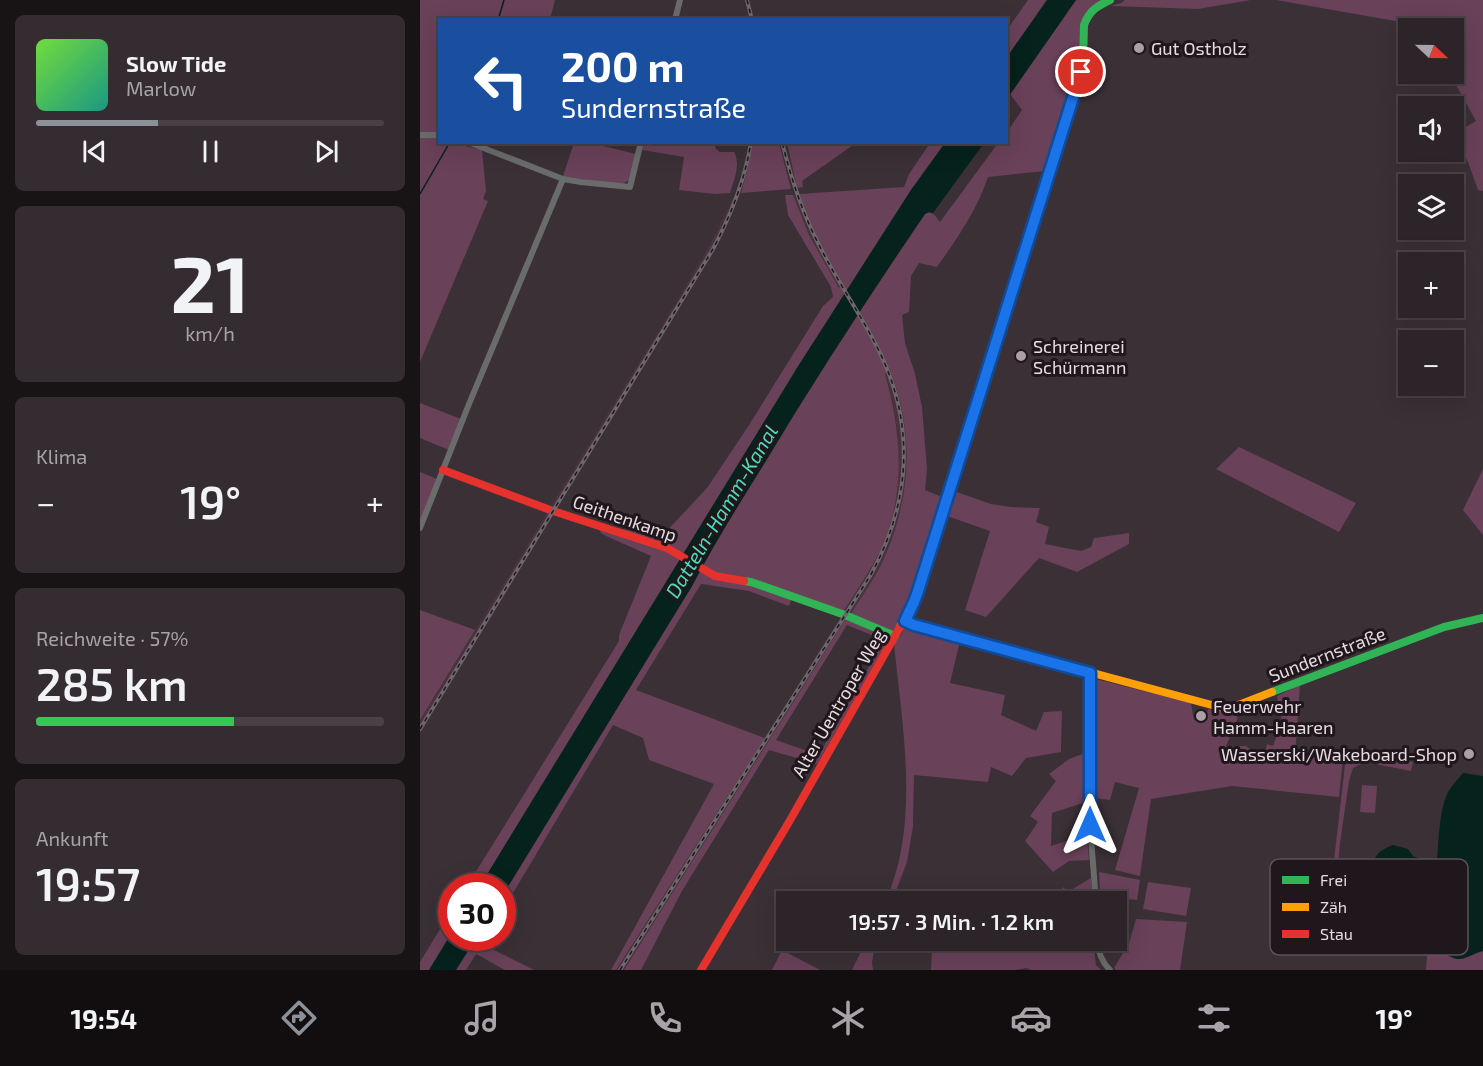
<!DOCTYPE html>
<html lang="de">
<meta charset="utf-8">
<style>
:root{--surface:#2c2428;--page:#342c30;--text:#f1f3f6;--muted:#a6a4a8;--line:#484145;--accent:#8c9099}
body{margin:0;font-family:"Exo 2",sans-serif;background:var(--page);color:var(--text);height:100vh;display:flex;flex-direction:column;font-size:22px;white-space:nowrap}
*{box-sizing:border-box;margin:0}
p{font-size:20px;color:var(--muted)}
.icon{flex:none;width:33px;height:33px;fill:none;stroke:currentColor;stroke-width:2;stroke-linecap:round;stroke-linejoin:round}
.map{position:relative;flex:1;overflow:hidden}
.side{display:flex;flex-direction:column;gap:15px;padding:15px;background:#181416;width:420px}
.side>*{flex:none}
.banner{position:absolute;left:18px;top:18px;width:570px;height:126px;border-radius:0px;box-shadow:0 6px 24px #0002,0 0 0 2px var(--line);background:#1a4fa0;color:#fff;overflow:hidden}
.needle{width:39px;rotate:112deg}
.controls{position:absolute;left:978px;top:18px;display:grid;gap:12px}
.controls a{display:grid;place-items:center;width:66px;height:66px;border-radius:0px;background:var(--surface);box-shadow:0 6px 24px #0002,0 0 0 2px var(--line);font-size:30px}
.speed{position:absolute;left:18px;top:873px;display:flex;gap:12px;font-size:30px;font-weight:700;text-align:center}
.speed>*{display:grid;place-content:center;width:78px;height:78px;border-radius:50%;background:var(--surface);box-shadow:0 6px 24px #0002,0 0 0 2px var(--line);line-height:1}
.speed .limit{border:9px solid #d22;background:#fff;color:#111}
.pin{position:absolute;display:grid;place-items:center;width:51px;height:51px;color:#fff;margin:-26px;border:3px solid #fff;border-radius:50%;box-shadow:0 2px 6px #0007}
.me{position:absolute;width:66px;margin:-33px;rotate:0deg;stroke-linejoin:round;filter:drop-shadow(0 0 4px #0008)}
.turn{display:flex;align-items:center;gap:21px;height:126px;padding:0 24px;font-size:27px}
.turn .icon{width:78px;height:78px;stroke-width:2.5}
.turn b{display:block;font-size:42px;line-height:51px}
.big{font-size:45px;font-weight:600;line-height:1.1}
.side .tile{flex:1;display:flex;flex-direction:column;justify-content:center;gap:9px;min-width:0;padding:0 21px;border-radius:9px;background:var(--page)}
.side .dial{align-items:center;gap:0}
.dial b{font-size:78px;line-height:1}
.song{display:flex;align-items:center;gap:18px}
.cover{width:72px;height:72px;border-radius:9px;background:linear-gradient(135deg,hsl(100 70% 55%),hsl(170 70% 35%))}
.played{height:6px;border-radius:3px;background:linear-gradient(90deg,var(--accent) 35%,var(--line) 35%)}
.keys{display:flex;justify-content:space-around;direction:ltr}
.heat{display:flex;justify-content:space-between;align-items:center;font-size:33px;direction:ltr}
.charge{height:9px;border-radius:4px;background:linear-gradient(90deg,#34c759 57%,var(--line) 0)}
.trip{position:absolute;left:356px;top:891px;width:351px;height:60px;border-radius:0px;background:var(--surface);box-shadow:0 6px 24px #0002,0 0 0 2px var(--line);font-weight:600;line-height:60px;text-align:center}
.tabs{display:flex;height:96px;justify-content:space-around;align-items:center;background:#120e10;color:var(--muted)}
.tabs .icon{width:42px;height:42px}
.tabs .on{color:var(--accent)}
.tabs b{font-size:27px;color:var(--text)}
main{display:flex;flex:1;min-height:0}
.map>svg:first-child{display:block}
</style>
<main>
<section class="side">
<div class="tile">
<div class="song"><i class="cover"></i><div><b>Slow Tide</b><p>Marlow</p></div></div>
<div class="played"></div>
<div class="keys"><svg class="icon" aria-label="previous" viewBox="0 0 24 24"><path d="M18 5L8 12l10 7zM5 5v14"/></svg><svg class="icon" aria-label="pause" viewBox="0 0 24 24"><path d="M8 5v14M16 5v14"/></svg><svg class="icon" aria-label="next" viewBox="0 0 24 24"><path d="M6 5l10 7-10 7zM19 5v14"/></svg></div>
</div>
<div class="tile dial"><b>21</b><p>km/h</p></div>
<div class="tile"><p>Klima</p>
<div class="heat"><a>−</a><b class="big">19°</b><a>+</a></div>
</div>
<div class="tile"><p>Reichweite · 57%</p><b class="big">285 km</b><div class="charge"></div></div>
<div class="tile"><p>Ankunft</p><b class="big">19:57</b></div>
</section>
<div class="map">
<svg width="1063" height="970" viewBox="0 0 1063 970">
<rect width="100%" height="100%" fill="#3a3036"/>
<g fill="#4a3240">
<path d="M379 194 394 233 422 284 419 288 389 235 373 195Z"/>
<path d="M318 198 304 233 246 331 135 511 129 509 240 329 283 257 298 230 312 199Z"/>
<path d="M469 368 477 393 482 415 486 441 487 468 485 492 479 520 465 557 456 574 430 615 423 612 453 565 464 543 478 473V438L473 402 465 374Z"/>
<path d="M127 513 133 515 0 734V720Z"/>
<path d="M421 616 426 618 352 738 255 887 204 970H196L351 729Z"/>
</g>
<g fill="#694159" fill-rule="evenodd">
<path d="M0 0H135L130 19 20 20V142L32 143 62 150 66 191 63 199 68 201 0 362Z"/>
<path d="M608 0H627L587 57V30Z"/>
<path d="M656 0H684L673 6 653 90 624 179 592 281 625 171 568 177C557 210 537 239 517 267L499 263 491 276 489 312 482 315 485 343 495 374 502 407 507 469 505 490 524 498 494 589 487 607 473 632 430 615C442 596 456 577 465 556 492 496 494 429 469 368L465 374C481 429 486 491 463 545 452 569 437 590 423 612L372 597 369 606 329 591 281 584 216 690 345 738 196 970H191L294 784 229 760 223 738 193 725 83 910 82 895 272 586C294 544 319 504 344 464 395 379 449 296 505 214 513 210 515 216 520 222L578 143 586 142 587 132 602 110 590 94Z"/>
<path d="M705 0H831L778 9 691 6 701 3Z"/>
<path d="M856 0H1063V191L1058 190 1048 162 1034 134 1056 121 1030 74H1034V28H1015Z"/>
<path d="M283 142V145L295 146 296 149 300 152H314C321 165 314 180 310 193L295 194 259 190 264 157 222 150 224 143Z"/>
<path d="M154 143H171L216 154 209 180 201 185 143 176Z"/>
<path d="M332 143H359L371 189 321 193 327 171Z"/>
<path d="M367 143V142L436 143 382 181 383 187 377 188Z"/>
<path d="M510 143H525L491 190 377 368 60 886H47L199 641V635L231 556 184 535 180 532 183 525 241 537 287 488 329 425 403 306 413 297 411 287 368 215 365 195H373L389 235 419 288 422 283 394 233 379 194 484 187 489 174Z"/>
<path d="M0 403 41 419 29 450 0 438Z"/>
<path d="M819 447 936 503 919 532 796 469Z"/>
<path d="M1063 469V535L1043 510Z"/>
<path d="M0 472 17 479 0 523Z"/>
<path d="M534 491 571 504 591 507 620 508 616 522 629 527 625 544 661 551 671 547 674 538 709 533V544L657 572 619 558 566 617 545 610 570 531 527 516Z"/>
<path d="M0 610 55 630 0 720Z"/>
<path d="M426 618 470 637 397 764 349 750 262 891 221 970H204C277 852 353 736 426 618ZM427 625 464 640 399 755 356 740Z"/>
<path d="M487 627 540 641 530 683 585 695 581 715 616 731 624 712 642 711 641 752 606 758 592 776 571 767 568 782 494 775 493 826 487 862 472 901 465 902C501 825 482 725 474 644L482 633 484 629Z"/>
<path d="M672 678 771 703 774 720 785 722 788 709 812 712 818 718 806 746H826L843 759 847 744 853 746 862 721 857 696 880 685 875 757 923 758 919 797 812 786 731 799 720 876 695 870 719 788 695 782 690 800 672 798Z"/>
<path d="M665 753 666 802 632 813 631 846 667 834 669 860 649 861 633 872 605 841 618 822 610 816 636 781 629 774 649 759Z"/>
<path d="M943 753 993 762 991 771 945 762 933 768 929 781 920 843 914 906 927 911 1006 935 1010 941 1024 953 1043 959 1053 953 1063 951V970H1006L1008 943 908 912 925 765Z"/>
<path d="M942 785 957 786 955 813 940 812Z"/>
<path d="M679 872 720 880 717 900 680 896Z"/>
<path d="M671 878 673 901 629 902 644 887 646 893Z"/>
<path d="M728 882 771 888 766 916 723 909Z"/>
<path d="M31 911V934L9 970H0V962Z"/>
<path d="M716 919 767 922 760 970H696L694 968 709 943Z"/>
<path d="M56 938H66L62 944 114 970H85L56 954 46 970H36Z"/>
<path d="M446 941H456L452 962 453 970H432Z"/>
<path d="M563 941H673L676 965 681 970H611L606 968 596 970H511L512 948H550Z"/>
<path d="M362 950 400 970H352Z"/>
</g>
<g fill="#06221c">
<path d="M627 0H656L587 99V57Z"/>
<path d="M525 143H564L513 213 509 212 505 214C449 296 395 379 344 464 319 504 294 544 272 586L83 895 82 886H60L377 368 491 190Z"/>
<path d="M1043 773 1063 776V951C1054 953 1045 960 1037 959 1021 955 1012 940 1001 930 986 917 938 878 957 855 961 850 967 847 973 845L988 849 993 856 1006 862 1011 871 1014 872 1016 870C1019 847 1018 812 1028 792 1032 785 1038 779 1043 773Z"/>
<path d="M31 934 32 938H56L36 970H9Z"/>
</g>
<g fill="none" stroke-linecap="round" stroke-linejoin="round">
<g stroke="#06221c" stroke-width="1.5">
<path d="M77 20 79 17 84 0"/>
<path d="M0 194 30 142"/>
</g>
<g stroke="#6a6b6b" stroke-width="6">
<path d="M255 20 260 0"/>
<path d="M0 135H20"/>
<path d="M48 142 143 179 161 182 210 187 221 142"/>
<path d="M0 528 49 404 143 179"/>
<path d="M670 673V825L676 902"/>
<path d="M677 940C679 953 681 961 690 970"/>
</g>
<g stroke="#30b455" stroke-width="8">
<path d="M639 144 663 63 664 25C669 11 677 6 690 0"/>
<path d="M324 581 331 582 425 615 475 636"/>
<path d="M852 692 1024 627 1063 618"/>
</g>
<g stroke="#ff9f0a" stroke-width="8">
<path d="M485 621 494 625 803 708H811L852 692"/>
<path d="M480 627 494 602 639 144"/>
</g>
<g stroke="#e5322d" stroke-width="8">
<path d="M23 470 133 511 247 548 295 576 324 581"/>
<path d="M281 970 369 822 480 627"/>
</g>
<g stroke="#6d676b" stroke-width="4">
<g id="rail">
<path d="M327 0 332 20"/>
<path d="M0 729 293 249C311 215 325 180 331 142"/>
<path d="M200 970 450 576C491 503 496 424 458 349 440 313 417 281 399 245 382 212 371 178 362 142"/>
</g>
</g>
<use href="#rail" stroke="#20171c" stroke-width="1.5" stroke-dasharray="4.5" stroke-linecap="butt"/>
</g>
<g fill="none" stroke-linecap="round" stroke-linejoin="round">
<g stroke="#114b97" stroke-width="15">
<path id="route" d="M661 72 498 591 494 602 485 621 494 625 670 673V825"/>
</g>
<use href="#route" stroke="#1a73e8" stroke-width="10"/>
</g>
<g fill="#ab9ea6" stroke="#20171c" stroke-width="2">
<circle cx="719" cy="48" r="6"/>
<circle cx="601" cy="356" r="6"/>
<circle cx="781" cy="716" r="6"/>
<circle cx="1049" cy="754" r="6"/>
</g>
<g text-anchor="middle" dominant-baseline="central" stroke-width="6" stroke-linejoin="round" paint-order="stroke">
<g font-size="18" fill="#e8dae2" stroke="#20171c" text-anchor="start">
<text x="731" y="48">Gut Ostholz</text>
<text x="613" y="346">Schreinerei<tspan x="613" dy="21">Schürmann</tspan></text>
<text x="793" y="706">Feuerwehr<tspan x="793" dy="21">Hamm-Haaren</tspan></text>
<text x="1037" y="754" text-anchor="end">Wasserski/Wakeboard-Shop</text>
</g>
<g font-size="18" fill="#e8dae2" stroke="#20171c">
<text transform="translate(205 518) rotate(19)">Geithenkamp</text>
<text transform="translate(907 654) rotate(-21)">Sundernstraße</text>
<text transform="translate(418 703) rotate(-60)">Alter Uentroper Weg</text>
</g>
<g font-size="20" font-style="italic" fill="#4cdcba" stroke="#20171c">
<text transform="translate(301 511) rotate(-59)">Datteln-Hamm-Kanal</text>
</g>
</g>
<rect x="850" y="859" width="198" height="96" rx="9" fill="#20171c" stroke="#5c5257" stroke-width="1.5"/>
<rect x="862" y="876" width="27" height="8" fill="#30b455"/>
<rect x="862" y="903" width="27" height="8" fill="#ff9f0a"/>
<rect x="862" y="930" width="27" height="8" fill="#e5322d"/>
<g font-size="16" fill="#e8dae2">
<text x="900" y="886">Frei</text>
<text x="900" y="913">Zäh</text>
<text x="900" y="940">Stau</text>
</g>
</svg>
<div class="controls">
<a><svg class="needle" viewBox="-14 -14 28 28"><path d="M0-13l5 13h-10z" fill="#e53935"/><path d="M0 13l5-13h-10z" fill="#a6a4a8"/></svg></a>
<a><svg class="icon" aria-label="sound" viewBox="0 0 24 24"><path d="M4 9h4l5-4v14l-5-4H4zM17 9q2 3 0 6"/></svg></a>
<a><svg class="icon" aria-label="layers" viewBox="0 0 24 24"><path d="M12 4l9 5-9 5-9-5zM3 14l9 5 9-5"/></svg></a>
<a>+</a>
<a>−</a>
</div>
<div class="speed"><div class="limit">30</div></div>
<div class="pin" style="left:661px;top:72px;background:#d93025"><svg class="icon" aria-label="arrive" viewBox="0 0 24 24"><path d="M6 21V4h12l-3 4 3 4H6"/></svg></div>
<svg class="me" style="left:670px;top:825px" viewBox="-20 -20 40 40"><path d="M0-17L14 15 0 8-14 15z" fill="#1a73e8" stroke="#fff" stroke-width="4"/></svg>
<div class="trip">19:57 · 3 Min. · 1.2 km</div>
<div class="banner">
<div class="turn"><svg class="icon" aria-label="left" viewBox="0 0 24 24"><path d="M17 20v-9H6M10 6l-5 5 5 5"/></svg><div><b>200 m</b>Sundernstraße</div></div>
</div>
</div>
</main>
<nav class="tabs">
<b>19:54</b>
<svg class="icon on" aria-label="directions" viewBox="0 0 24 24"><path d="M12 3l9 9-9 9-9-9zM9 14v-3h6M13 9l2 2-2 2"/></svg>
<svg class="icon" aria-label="music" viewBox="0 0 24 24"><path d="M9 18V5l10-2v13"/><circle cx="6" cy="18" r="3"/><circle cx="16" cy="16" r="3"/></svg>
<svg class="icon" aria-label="phone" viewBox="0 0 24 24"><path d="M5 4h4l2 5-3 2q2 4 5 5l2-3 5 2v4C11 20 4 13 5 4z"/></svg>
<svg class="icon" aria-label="climate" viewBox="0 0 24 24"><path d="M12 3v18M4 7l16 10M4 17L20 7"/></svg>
<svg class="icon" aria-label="car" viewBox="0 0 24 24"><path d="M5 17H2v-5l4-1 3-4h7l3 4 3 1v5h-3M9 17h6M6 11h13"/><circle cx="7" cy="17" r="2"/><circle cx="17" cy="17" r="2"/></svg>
<svg class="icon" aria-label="filters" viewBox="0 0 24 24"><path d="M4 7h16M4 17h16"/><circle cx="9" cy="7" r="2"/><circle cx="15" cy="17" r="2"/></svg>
<b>19°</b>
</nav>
